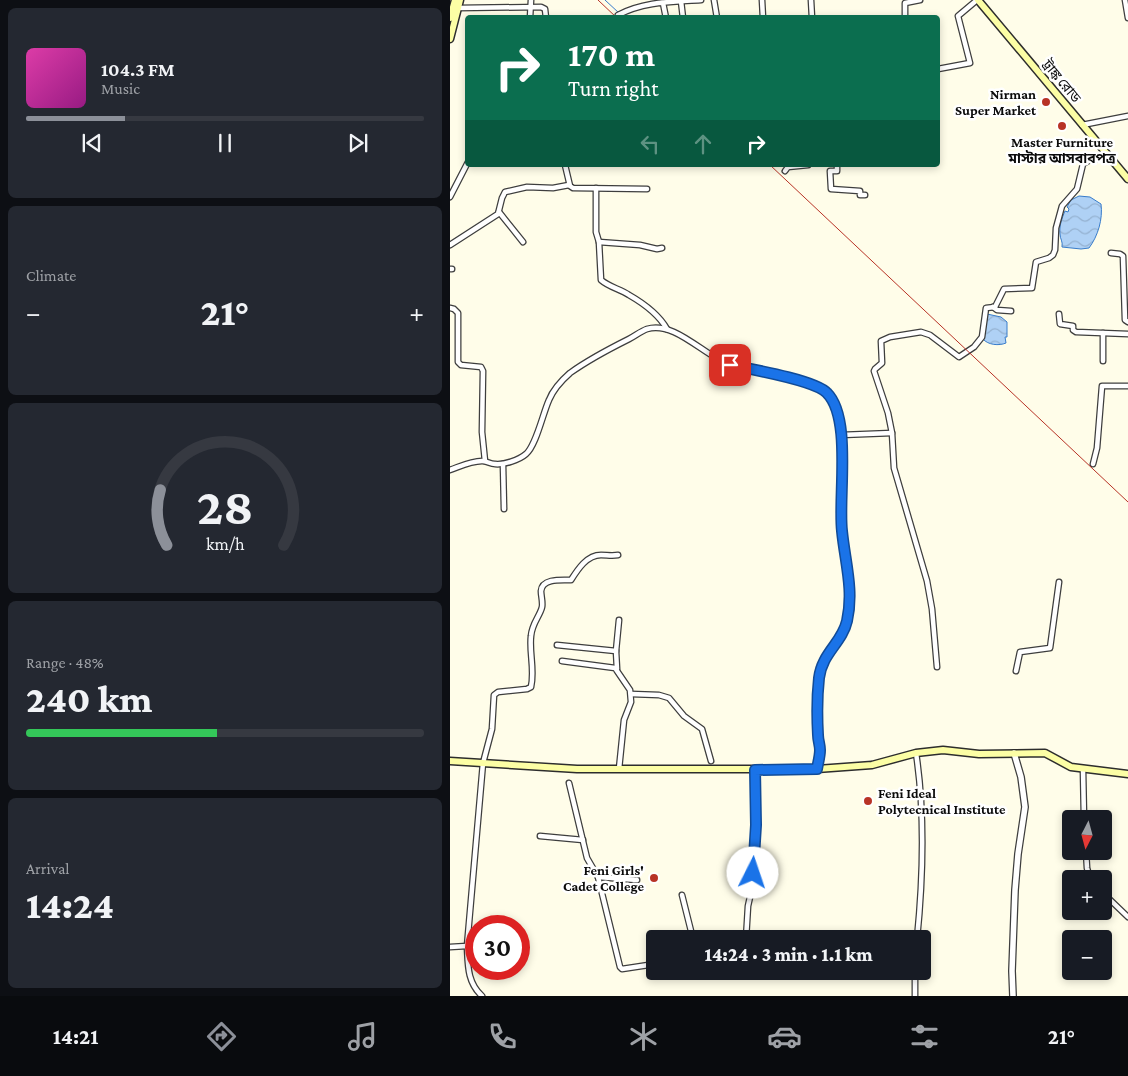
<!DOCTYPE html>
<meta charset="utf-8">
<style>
:root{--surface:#171b24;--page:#242831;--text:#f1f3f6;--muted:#9ea1a6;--line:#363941;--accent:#8c9099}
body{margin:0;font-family:"Crimson Pro","Noto Sans Bengali",serif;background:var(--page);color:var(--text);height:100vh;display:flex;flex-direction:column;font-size:19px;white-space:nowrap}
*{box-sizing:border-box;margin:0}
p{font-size:16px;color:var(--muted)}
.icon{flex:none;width:28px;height:28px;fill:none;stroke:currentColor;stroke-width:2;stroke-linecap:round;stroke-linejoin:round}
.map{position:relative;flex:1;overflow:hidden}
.sheet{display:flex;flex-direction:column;gap:8px;padding:8px;background:#0d0f14;width:450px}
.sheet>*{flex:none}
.banner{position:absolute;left:15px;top:15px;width:475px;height:152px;border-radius:5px;box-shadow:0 2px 8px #0003;background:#0b6e4f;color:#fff;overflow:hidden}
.needle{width:32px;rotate:186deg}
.tools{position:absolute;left:612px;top:810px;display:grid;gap:10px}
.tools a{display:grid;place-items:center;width:50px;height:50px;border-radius:5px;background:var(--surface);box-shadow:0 2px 8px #0003;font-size:25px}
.speed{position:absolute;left:15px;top:915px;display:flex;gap:10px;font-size:25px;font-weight:700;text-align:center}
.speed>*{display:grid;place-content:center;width:65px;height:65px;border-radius:50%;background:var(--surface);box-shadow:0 2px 8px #0003;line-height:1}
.speed .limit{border:8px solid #d22;background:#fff;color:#111}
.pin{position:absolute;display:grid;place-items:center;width:42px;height:42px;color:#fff;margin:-21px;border-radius:10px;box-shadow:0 2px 8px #0006}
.me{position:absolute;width:55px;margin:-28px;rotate:4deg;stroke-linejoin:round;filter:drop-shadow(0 0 4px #0008)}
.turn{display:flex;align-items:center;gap:18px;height:105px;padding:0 20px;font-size:22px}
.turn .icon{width:65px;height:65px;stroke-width:2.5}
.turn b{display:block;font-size:35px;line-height:42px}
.lanes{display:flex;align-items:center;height:48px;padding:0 20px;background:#0003;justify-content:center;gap:25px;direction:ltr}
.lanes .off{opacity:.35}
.big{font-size:38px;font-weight:800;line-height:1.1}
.sheet .tile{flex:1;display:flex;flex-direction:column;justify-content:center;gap:8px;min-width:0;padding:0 18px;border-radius:8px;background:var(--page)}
.sheet .dial{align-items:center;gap:0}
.dial svg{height:130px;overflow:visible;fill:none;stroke:var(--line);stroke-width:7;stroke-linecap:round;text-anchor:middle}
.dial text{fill:var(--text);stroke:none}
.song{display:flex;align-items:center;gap:15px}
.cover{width:60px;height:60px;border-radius:8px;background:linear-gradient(135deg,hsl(320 70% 55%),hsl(310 70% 35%))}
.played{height:5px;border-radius:2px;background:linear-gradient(90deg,var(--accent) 25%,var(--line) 25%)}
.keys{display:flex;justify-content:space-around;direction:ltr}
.heat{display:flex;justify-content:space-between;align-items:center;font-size:28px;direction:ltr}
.charge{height:8px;border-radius:4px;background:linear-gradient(90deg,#34c759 48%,var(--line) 0)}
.trip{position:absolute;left:196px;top:930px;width:285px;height:50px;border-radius:5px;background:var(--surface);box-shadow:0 2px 8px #0003;font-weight:800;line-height:50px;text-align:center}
.dock{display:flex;height:80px;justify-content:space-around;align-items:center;background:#090b0e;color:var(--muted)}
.dock .icon{width:35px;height:35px}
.dock .on{color:var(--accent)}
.dock b{font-size:22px;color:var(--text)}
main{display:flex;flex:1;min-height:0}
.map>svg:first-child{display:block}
</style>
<main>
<section class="sheet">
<div class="tile">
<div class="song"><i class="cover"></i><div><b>104.3 FM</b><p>Music</p></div></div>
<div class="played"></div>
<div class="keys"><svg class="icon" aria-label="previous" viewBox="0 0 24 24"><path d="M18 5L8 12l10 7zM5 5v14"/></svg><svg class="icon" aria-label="pause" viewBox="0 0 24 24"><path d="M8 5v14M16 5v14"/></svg><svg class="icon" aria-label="next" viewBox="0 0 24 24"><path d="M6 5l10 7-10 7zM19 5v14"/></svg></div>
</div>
<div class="tile"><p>Climate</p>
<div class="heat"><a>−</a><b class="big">21°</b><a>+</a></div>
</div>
<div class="tile dial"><svg viewBox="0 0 100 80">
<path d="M14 69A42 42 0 1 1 86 69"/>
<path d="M14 69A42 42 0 0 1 10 35" stroke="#8c9099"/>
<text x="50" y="56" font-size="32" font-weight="700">28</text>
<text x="50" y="72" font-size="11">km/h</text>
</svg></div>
<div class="tile"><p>Range · 48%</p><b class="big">240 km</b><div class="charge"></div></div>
<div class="tile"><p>Arrival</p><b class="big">14:24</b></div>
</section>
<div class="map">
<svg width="678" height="996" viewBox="0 0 678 996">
<defs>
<pattern id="water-waves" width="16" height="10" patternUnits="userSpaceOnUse" patternTransform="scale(1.25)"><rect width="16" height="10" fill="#afd1f5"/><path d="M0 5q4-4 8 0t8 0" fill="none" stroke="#95b2d1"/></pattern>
</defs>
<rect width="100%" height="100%" fill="#fffde9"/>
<g fill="url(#water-waves)" stroke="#387ccb">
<path d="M629 196 640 197 651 204C653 219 648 236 639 248L631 249 612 247C613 241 610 239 610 234 609 226 612 218 615 211L618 212 619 209 617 207 621 200Z"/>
<path d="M537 314 551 317 557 322V337H555L556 343C549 346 538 345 533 339Z"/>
</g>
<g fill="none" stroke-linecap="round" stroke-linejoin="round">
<path stroke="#387ccb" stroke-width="1" d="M155 0 169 13"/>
<g stroke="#3e3e3e" stroke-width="7">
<g id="minor">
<path d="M264 0 267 18"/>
<path d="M312 0 313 18"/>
<path d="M361 0 362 18"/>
<path d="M675 0 678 18"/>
<path d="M231 1 233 18"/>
<path d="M211 3H213L216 18"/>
<path d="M8 8 91 7 95 9 96 18"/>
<path d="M168 15C195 1 222 2 251 0"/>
<path d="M80 18 81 0"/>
<path d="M455 18V3L470 0"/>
<path d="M488 69 520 63 508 16 527 0"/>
<path d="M632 125 678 116"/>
<path d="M115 165 120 186 123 188 197 189"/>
<path d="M387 165V171H380L381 189 410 191V195H415"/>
<path d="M335 171 338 167 358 165"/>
<path d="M146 188V232L149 242 151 280C159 287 170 289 179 295 193 303 209 315 217 329"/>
<path d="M0 197 18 162"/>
<path d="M49 212 73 242"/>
<path d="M149 242 190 245 207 249 212 248"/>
<path d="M0 245 48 214 52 198 55 192 77 187 103 188 119 185"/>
<path d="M661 253 670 254 673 256 675 320 678 322"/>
<path d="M0 269H2"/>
<path d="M543 307 547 310 561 311"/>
<path d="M0 308 4 309 8 313V362L11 365 31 367 33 371 32 432 35 461"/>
<path d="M609 314 610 324 623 326V330L626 332 678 334"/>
<path d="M653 361V333"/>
<path d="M391 435 442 433"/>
<path d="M53 464 54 509"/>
<path d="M643 464 647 448 652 386H678"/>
<path d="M0 470C11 466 21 461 32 461 37 461 40 464 45 464 54 465 69 460 76 454 86 446 93 413 99 400 103 390 112 380 120 373 138 360 159 349 179 339 185 336 191 331 197 329 225 320 256 358 281 365 302 371 364 378 378 394 402 422 388 495 392 531 395 562 404 588 397 620 393 641 374 653 370 676 364 707 372 738 367 769"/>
<path d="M107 645 166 651"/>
<path d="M112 661 165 668 180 690 181 702 174 720 169 769"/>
<path d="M487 667 482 609 477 581 444 468 442 433 438 413 424 371 425 369 432 363 431 341 440 337 471 332 480 335 509 357 524 347 532 337 536 308 545 307 554 289 582 288 586 262 599 258 603 255 605 250 606 228 612 206 627 189 633 164 640 160 659 157"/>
<path d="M167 669 166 651 169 620"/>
<path d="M566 671 570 652 600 648 609 582"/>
<path d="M181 694 209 695 219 698 234 716 252 729 261 761"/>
<path d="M466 753C475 812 473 879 467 939"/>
<path d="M633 769 634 819"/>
<path d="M119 783 137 858 148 877 170 967 172 969 205 964"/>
<path d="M90 836 133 840"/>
<path d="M636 851 637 868 640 879"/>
<path d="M148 877 187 880"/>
<path d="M654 894 678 917"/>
<path d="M232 895 243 939"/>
<path d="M296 939 298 906 302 888 305 843V770"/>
<path d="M0 947 17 946"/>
<path d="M465 971V996"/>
<path d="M32 996C17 982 18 965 17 946L33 763 42 729 44 695 48 692 77 689 81 687C85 670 79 653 81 636 82 623 90 616 92 607 93 602 91 596 91 591 92 578 112 580 121 580 128 569 137 555 151 555 157 555 162 556 168 555"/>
</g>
</g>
<g stroke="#3e3e3e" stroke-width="8">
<path id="tertiary" d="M563 996 562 971 565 890 568 854 575 807 571 777 564 753"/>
</g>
<g stroke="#2d2d2d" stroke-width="9">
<g id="secondary">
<path d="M528 0 678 179"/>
<path d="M0 18 5 0"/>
<path d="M0 39 10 0"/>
<path d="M0 761 127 769H367L422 765 466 753 493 750 529 754 595 753 621 767 678 774"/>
</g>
</g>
<use href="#minor" stroke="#fff" stroke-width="4.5"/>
<use href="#tertiary" stroke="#fff" stroke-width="5.5"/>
<use href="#secondary" stroke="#fcfea5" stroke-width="6"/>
<g stroke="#b83326" stroke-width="1">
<path d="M148 0 167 18"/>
<path d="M320 165 678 502"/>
</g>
</g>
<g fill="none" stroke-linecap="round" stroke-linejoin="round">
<g stroke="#114b97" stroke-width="12">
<path id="route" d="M280 365C300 369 365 380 377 393 402 418 388 497 392 531 395 562 404 590 397 621 392 643 372 653 369 678 367 696 367 717 368 735 368 740 370 745 370 750 370 756 368 763 367 769L305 770 306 825 303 873"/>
</g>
<use href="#route" stroke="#1a73e8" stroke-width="9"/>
</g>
<g fill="#b83326" stroke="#fff" stroke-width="2">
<circle cx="596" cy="102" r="5"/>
<circle cx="612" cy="126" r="5"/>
<circle cx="418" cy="801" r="5"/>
<circle cx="204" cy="878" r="5"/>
</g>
<g text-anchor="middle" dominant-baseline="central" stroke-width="5" stroke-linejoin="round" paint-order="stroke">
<g font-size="14" fill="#0b0b0b" stroke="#fff">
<text transform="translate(612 81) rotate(50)">ট্রাঙ্ক রোড</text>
</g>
<g font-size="14" font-weight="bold" fill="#0b0b0b" stroke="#fff" text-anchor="end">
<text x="586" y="94">Nirman<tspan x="586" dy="16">Super Market</tspan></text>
<text x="612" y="142" text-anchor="middle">Master Furniture<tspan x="612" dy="16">মাস্টার আসবাবপত্র</tspan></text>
<text x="428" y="793" text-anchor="start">Feni Ideal<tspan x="428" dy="16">Polytecnical Institute</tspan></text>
<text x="194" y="870">Feni Girls'<tspan x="194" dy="16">Cadet College</tspan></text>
</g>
</g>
</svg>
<div class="tools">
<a><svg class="needle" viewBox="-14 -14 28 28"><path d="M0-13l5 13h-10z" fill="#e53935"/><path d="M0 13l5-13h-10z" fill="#9ea1a6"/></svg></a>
<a>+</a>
<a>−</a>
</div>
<div class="speed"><div class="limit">30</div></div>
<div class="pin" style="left:280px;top:365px;background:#d93025"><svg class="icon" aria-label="arrive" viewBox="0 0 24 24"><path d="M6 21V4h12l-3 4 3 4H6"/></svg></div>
<svg class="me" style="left:303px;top:873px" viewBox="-20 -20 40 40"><circle r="19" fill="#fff"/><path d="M0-13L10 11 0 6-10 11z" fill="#1a73e8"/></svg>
<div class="trip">14:24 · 3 min · 1.1 km</div>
<div class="banner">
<div class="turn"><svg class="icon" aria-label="right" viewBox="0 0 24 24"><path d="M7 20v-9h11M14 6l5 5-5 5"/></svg><div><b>170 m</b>Turn right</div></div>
<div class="lanes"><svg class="icon off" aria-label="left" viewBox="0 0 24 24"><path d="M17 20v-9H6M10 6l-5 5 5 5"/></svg><svg class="icon off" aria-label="ahead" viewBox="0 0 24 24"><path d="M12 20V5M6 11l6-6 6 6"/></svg><svg class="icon" aria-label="right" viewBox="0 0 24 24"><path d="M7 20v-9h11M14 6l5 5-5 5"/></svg></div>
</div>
</div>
</main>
<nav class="dock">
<b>14:21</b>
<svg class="icon on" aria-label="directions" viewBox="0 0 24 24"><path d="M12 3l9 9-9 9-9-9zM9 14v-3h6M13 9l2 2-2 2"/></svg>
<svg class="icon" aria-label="music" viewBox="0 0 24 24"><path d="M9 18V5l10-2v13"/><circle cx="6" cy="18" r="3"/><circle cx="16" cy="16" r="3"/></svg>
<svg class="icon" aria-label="phone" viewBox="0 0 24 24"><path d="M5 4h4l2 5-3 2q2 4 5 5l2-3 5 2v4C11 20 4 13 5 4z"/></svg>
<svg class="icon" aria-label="climate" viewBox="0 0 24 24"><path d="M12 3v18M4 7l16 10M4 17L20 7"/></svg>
<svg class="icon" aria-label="car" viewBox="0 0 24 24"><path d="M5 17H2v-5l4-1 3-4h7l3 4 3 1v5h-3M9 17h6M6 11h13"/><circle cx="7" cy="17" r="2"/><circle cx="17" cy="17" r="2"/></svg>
<svg class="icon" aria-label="filters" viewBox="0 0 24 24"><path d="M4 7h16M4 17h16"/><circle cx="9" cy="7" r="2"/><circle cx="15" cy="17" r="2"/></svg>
<b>21°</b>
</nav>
